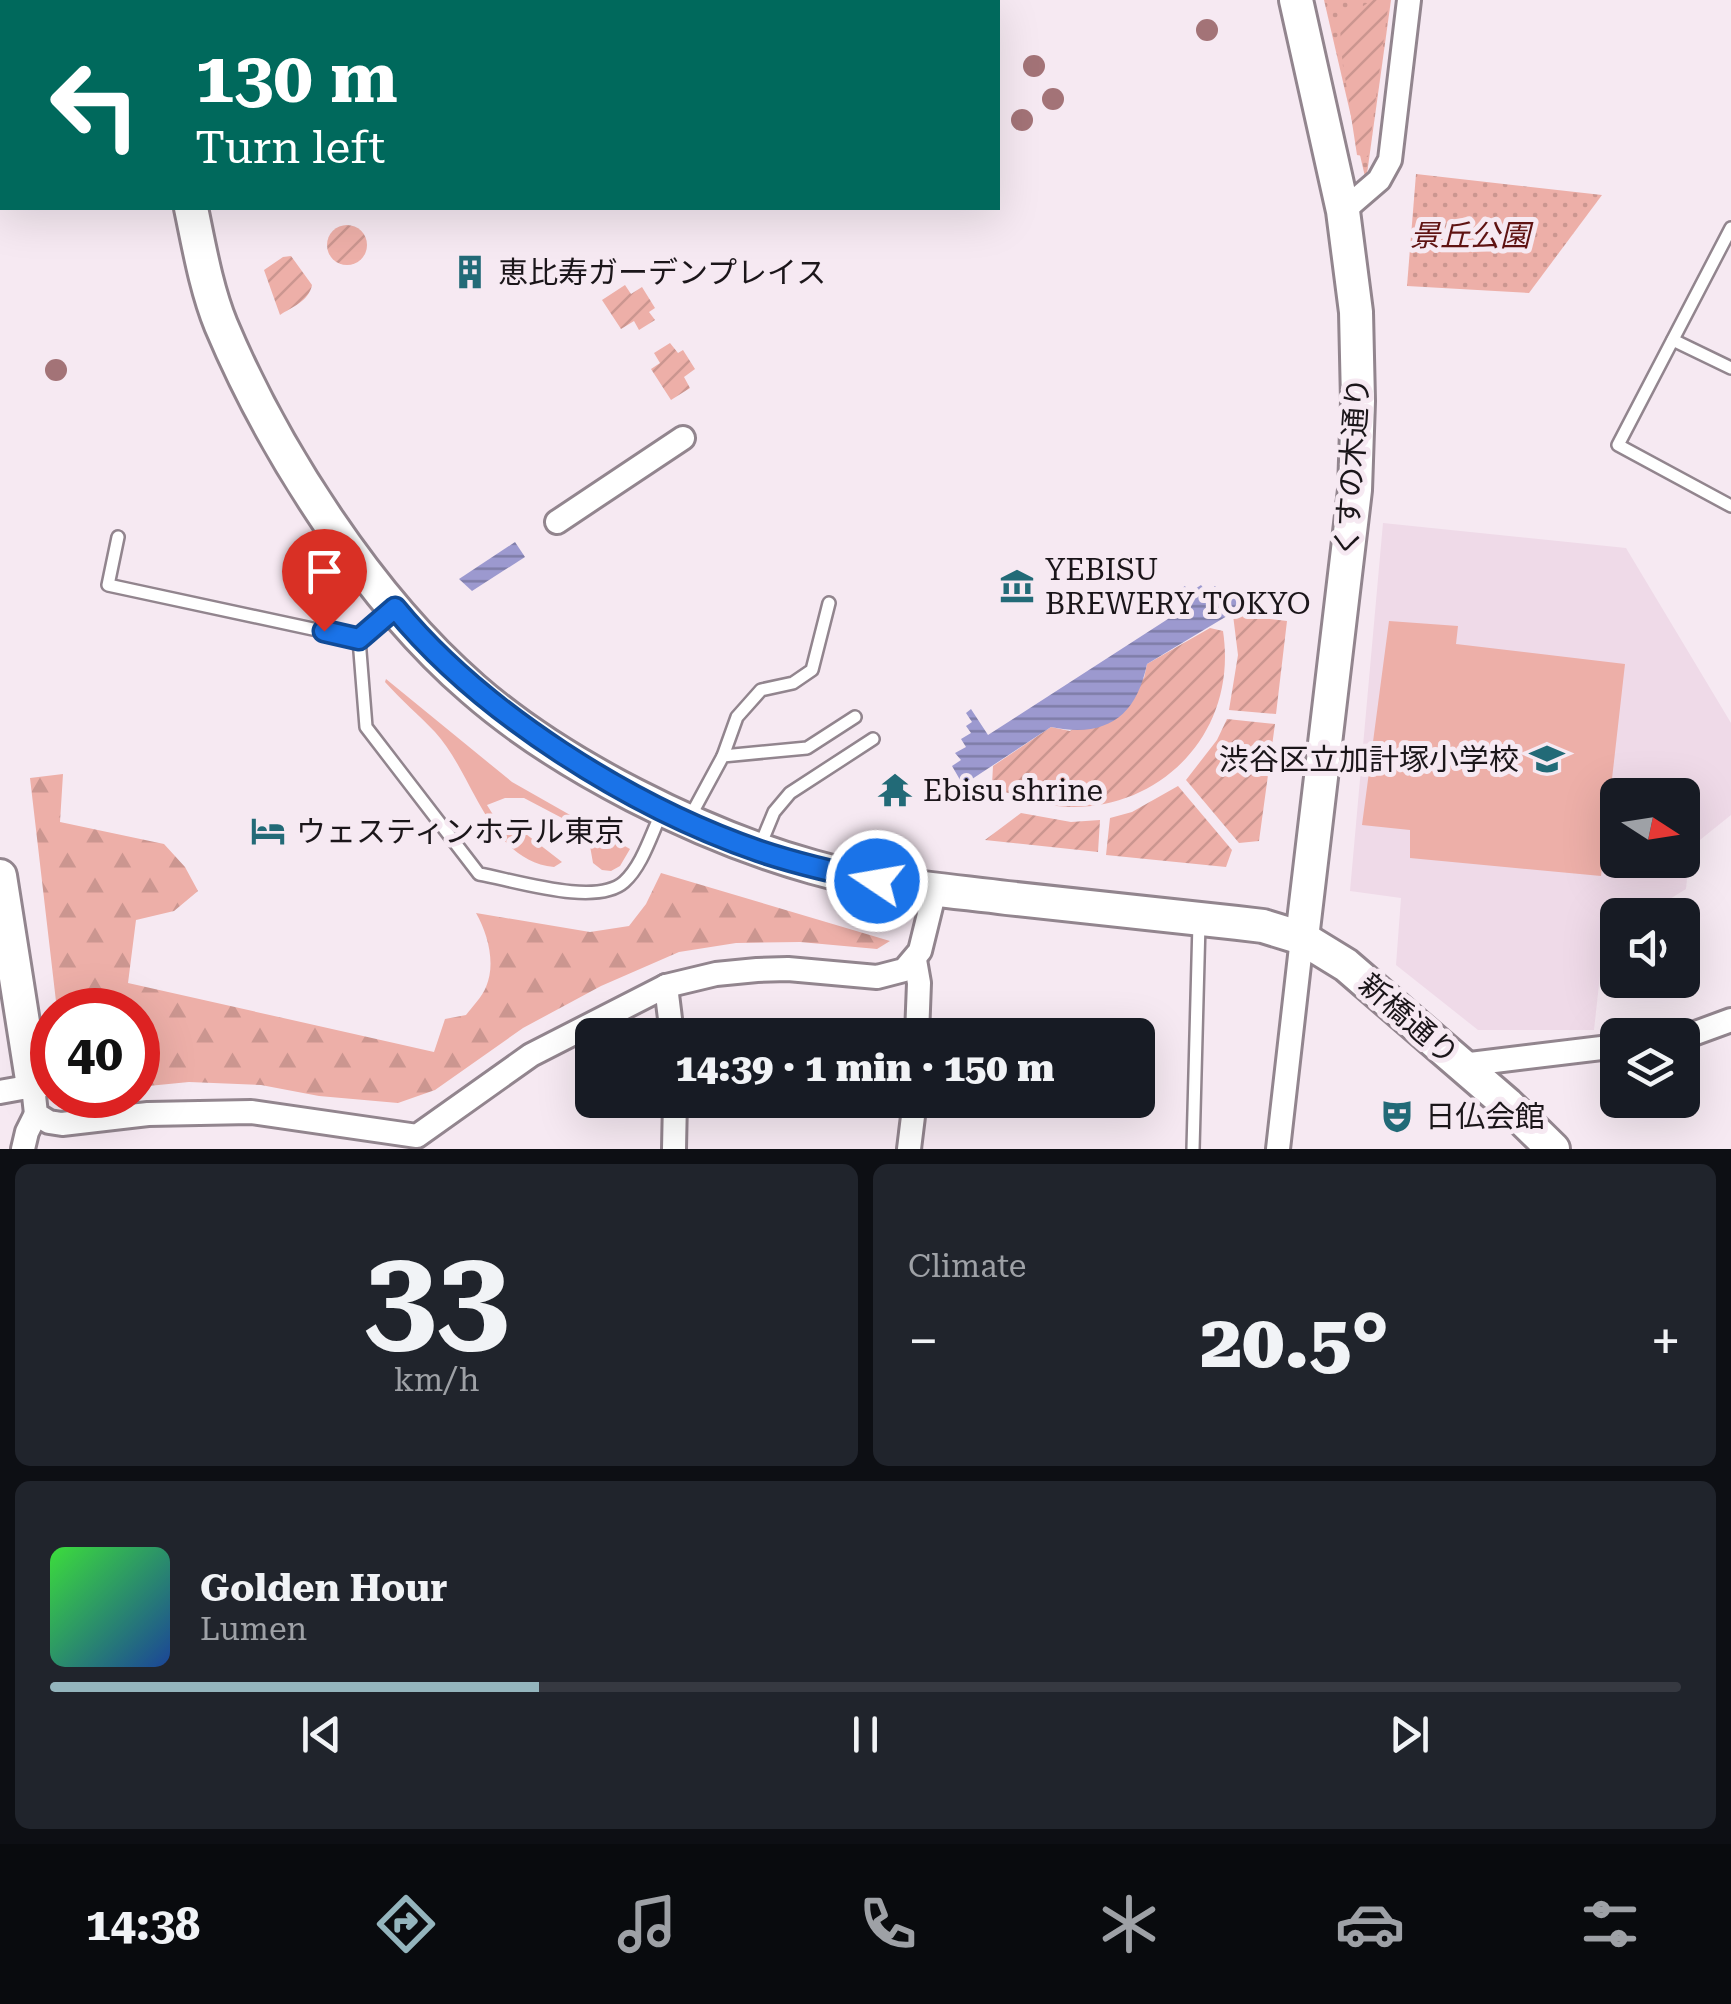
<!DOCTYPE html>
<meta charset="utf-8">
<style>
:root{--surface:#171b24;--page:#20242c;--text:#f1f3f6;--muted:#9ea1a6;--line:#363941;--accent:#94b5bd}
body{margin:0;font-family:"Roboto Serif","Noto Sans JP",serif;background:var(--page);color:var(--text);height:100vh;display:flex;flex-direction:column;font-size:38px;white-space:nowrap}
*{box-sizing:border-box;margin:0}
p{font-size:32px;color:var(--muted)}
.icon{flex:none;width:55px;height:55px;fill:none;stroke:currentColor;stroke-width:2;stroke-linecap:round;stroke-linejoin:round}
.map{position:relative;height:1149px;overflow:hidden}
.side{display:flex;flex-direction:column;gap:15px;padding:15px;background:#0d0f14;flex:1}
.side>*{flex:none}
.banner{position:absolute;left:0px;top:0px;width:1000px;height:210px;box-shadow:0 10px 40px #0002;background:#00695c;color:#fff;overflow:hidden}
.needle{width:65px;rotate:102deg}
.controls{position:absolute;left:1600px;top:778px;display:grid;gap:20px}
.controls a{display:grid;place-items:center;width:100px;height:100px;border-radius:15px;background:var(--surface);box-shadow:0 10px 40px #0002;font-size:50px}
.speed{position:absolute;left:30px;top:988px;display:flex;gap:20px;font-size:50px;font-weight:700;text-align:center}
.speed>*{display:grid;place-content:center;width:130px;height:130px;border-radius:50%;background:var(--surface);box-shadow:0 10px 40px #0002;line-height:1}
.speed .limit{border:15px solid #d22;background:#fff;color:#111}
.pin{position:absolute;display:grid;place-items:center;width:85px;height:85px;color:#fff;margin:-102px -42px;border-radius:50% 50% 50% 0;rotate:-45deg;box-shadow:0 0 10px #0007}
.pin .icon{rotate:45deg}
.me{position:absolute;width:110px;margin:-55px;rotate:282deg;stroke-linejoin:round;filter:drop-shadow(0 0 8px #0008)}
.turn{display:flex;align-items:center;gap:35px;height:210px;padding:0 30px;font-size:45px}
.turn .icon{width:130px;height:130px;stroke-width:2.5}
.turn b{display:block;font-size:70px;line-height:85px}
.big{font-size:75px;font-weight:800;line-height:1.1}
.side .widget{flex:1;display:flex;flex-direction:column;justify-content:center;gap:15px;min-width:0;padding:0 35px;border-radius:15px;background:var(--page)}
.side .dial{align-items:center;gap:0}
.dial b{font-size:130px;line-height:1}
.song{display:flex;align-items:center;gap:30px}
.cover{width:120px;height:120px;border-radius:15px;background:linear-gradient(135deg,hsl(120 70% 55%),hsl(220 70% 35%))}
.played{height:10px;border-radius:5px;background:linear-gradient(90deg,var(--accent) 30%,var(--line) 30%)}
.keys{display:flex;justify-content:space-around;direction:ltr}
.heat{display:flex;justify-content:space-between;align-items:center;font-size:55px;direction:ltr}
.side .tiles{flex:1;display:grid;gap:15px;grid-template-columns:1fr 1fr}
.widget:last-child{grid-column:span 2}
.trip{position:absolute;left:575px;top:1018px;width:580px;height:100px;border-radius:15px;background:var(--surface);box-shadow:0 10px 40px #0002;font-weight:800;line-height:100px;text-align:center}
.menu{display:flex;height:160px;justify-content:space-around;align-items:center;background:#090b0e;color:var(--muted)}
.menu .icon{width:70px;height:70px}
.menu .current{color:var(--accent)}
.menu b{font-size:45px;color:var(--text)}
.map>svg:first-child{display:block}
</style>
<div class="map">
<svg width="1731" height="1149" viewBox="0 0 1731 1149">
<defs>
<pattern id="forest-firs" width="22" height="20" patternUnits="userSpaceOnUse" patternTransform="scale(2.5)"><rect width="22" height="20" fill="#edafa8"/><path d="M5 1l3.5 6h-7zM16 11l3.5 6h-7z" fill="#cb9690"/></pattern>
<pattern id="park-dots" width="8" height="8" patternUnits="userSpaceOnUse" patternTransform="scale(2.5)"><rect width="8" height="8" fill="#edafa8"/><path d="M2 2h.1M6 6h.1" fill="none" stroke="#cb9690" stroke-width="1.8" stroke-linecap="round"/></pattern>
<pattern id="garden-furrows" width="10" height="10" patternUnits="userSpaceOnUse" patternTransform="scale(2.5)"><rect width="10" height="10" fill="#edafa8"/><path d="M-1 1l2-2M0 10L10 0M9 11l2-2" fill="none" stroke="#cb9690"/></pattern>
<pattern id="water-rules" width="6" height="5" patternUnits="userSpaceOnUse" patternTransform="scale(2.5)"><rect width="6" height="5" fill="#9c99cf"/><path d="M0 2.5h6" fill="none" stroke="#7e7ca7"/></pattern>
</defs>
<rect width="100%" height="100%" fill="#f6e9f2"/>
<path fill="#efdae8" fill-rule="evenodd" d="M1383 523 1626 548 1731 723V815L1690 848 1686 889 1644 915H1618L1617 931 1604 939 1594 1030H1478L1396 965 1401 898 1350 891ZM1618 795H1682V860H1618Z"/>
<g fill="#edafa8">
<path d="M1389 621 1458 626 1456 644 1625 664 1601 876 1410 858V830L1362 825Z"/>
<path d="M386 679 512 782 630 849 620 866 611 871 602 870 593 863 590 846 562 818 524 798H505L487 805 500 826 513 824 562 862 554 867C488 860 474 774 435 732 419 715 401 700 385 682Z"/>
</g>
<path fill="url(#forest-firs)" d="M63 774 60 822 164 844 185 867 198 891 174 911 136 920 128 983 434 1052 445 1019 466 1015C472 1007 482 997 486 987 496 964 488 934 476 913L590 932 629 926 646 904 661 873 890 941 877 949 800 942 736 943 679 952 601 986 523 1028 435 1090 398 1103 319 1096 261 1085 189 1082 138 1087V1010H57L30 778Z"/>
<g fill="url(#park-dots)">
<path d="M1324 0H1391L1366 181Z"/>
<path d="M1416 174 1602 195 1529 293 1407 286Z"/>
</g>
<g fill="url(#garden-furrows)">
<path d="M1372 0H1389L1368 157 1357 155 1342 57 1339 13 1356 11Z"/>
<circle cx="347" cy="245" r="20"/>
<path d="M291 256 312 285C309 301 292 307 280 315L264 270 283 257Z"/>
<path d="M625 285 631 294 642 287 655 308 649 312 655 320 639 330 634 321 621 329 602 300Z"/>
<path d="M670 343 678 353 683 350 695 369 684 377 690 388 671 400 651 369 660 363 654 353Z"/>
<path d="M1233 615 1287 621 1276 714 1229 710 1238 655Z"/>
<path d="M1210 628 1223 631C1243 763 1107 850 992 785L993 766 1051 727 1070 731 1144 678 1147 664Z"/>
<path d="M1227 719 1275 724 1259 841 1239 843 1186 780 1217 740Z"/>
<path d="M1178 786 1232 850 1226 867 1106 855 1110 818 1132 812Z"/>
<path d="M1021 813 1071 822 1100 820 1098 852 985 840Z"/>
</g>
<g fill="url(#water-rules)">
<path d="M515 542 525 557 472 591 459 579Z"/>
<path d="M1201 585 1207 593 1215 586 1221 594 1232 588 1242 607 1147 664C1136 718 1105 738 1051 727L963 785 952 766 961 760 955 753 966 747 961 739 971 733 966 726 972 722 966 713 971 709 988 735 1185 608 1176 592 1185 586 1189 593Z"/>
</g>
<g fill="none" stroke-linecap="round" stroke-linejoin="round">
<g stroke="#92858e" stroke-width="16">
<g id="lane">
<path d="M1731 228 1618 445 1731 506"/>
<path d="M1673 340 1731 368"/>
<path d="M118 537 108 585 359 639 393 610"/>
<path d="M359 639 366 727 479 874C514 880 596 907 624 882 642 866 651 835 661 814"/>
<path d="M723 756 737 717 761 690 793 683 812 670 829 603"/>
<path d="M690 817 723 756 807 748 855 717"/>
<path d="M760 846 774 812 790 793 873 739"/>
<path d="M1193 1149 1199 923"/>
</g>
</g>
<g stroke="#92858e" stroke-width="28">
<g id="street">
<path d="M1343 211 1379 180 1390 160 1409 0"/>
<path d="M557 522 683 438"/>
<path d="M915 960 919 983 917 1035"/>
<path d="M666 986 672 1035"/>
<path d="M1682 1038 1731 1020"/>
<path d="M1462 1065 1618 1046"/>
<path d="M0 1092 33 1086 36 1114 49 1122 62 1124 148 1114 251 1112 417 1136 531 1055 666 986 716 974 757 970 788 969 877 977 904 970 920 951 935 890"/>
<path d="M23 1149 27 1132 36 1114"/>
<path d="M674 1149 675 1100"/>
<path d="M909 1149 915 1100"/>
<path d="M1278 1149 1302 938"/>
</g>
</g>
<g stroke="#92858e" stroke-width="38">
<g id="secondary">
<path d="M149 0 150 2"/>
<path d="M1296 0 1343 211 1356 312 1358 401 1355 490 1302 938"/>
<path d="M191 208C199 246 206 288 221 325 274 451 369 599 473 689 561 766 702 836 813 867 876 885 943 890 1007 898 1093 907 1178 916 1263 926L1302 938 1346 965 1507 1104 1553 1149"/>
<path d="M0 876 33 1086"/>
</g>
</g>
<use href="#lane" stroke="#fff" stroke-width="11"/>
<use href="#street" stroke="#fff" stroke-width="22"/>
<use href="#secondary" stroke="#fff" stroke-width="32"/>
</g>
<g fill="#a37377">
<circle cx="1207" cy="30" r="11"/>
<circle cx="1034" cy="66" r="11"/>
<circle cx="1053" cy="99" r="11"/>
<circle cx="1022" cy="120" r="11"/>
<circle cx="56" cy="370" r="11"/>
</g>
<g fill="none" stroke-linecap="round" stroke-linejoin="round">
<g stroke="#114b97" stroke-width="25">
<path id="route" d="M324 631 359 639 395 608C481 713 631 807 759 851 798 864 837 873 877 881"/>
</g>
<use href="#route" stroke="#1a73e8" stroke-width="18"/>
</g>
<defs>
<g id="building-bare" transform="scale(2.7)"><path d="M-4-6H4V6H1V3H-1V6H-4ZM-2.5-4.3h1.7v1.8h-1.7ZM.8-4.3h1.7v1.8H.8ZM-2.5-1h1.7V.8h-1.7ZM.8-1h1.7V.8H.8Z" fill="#226a77" stroke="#f6e9f2" stroke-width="2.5" paint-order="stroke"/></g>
<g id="museum-bare" transform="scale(2.7)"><path d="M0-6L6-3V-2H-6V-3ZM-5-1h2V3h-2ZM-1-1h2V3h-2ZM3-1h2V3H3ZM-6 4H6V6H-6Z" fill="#226a77" stroke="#f6e9f2" stroke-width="2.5" paint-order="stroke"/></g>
<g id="school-bare" transform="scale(2.7)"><path d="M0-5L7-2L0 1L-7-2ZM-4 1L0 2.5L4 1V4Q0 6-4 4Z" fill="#226a77" stroke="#f6e9f2" stroke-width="2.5" paint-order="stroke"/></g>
<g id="temple-bare" transform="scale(2.7)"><path d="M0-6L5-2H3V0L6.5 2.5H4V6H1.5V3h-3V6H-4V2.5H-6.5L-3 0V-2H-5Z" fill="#226a77" stroke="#f6e9f2" stroke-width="2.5" paint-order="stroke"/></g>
<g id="hotel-bare" transform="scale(2.7)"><path d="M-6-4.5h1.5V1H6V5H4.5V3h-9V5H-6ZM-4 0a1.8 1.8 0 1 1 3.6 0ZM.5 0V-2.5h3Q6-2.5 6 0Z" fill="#226a77" stroke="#f6e9f2" stroke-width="2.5" paint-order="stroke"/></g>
<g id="theatre-bare" transform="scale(2.7)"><path d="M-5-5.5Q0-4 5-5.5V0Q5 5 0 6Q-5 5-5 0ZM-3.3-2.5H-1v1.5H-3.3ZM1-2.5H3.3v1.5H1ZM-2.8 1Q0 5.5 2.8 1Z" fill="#226a77" stroke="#f6e9f2" stroke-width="2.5" paint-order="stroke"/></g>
</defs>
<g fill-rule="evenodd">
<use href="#building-bare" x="470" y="272"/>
<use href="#museum-bare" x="1017" y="586"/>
<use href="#school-bare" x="1547" y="759"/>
<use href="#temple-bare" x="895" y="790"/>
<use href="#hotel-bare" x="268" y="831"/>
<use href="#theatre-bare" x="1397" y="1116"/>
</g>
<g text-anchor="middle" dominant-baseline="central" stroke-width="10" stroke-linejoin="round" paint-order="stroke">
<g font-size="30" font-style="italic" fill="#5f1312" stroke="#f6e9f2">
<text x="1470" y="235">景丘公園</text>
</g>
<g font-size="30" fill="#1b161a" stroke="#f6e9f2" text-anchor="start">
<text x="498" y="272">恵比寿ガーデンプレイス</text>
<text x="1045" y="569">YEBISU<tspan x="1045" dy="34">BREWERY TOKYO</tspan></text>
<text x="1519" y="759" text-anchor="end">渋谷区立加計塚小学校</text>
<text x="923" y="790">Ebisu shrine</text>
<text x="296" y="831">ウェスティンホテル東京</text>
<text x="1425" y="1116">日仏会館</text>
</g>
<g font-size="30" fill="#1b161a" stroke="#f6e9f2">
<text transform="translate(1352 467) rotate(-86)">くすの木通り</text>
<text transform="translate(1409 1019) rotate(41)">新橋通り</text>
</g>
</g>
</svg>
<div class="controls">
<a><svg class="needle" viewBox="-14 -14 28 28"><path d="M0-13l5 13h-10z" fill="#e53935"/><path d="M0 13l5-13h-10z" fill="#9ea1a6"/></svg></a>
<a><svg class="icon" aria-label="sound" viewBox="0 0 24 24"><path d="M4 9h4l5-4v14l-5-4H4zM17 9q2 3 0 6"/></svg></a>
<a><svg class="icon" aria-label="layers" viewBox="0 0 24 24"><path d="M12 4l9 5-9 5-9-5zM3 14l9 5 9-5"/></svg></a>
</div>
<div class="speed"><div class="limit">40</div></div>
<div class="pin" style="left:324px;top:631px;background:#d93025"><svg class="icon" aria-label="arrive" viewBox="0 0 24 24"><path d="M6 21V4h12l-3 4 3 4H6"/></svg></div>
<svg class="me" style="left:877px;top:881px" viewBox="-20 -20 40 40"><circle r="17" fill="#1a73e8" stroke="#fff" stroke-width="3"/><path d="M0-11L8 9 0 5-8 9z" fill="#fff"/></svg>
<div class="trip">14:39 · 1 min · 150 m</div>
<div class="banner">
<div class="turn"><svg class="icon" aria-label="left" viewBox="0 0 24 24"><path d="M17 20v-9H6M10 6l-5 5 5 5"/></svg><div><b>130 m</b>Turn left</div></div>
</div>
</div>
<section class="side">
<div class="tiles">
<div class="widget dial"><b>33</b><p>km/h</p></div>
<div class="widget"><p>Climate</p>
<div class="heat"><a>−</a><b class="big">20.5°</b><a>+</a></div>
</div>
<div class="widget">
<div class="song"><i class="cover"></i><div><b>Golden Hour</b><p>Lumen</p></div></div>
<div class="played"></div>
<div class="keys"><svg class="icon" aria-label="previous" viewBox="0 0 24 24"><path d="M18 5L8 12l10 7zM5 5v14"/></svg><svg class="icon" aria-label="pause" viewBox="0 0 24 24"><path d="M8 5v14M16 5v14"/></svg><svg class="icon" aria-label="next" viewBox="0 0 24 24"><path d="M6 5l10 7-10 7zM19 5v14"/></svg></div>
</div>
</div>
</section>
<nav class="menu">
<b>14:38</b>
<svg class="icon current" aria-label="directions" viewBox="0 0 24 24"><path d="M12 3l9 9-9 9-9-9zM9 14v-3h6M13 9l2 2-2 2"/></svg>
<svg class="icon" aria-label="music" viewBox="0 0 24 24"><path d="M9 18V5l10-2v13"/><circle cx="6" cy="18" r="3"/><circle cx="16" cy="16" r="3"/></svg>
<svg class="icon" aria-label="phone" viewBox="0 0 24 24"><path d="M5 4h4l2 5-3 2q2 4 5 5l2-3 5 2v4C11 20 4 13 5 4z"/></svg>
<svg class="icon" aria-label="climate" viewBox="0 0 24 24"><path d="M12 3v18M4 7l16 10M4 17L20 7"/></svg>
<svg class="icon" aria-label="car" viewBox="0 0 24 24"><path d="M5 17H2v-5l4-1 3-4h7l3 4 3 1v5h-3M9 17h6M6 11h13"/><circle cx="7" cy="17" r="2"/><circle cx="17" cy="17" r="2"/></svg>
<svg class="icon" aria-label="filters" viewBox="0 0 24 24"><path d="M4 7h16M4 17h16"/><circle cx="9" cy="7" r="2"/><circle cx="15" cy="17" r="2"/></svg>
</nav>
